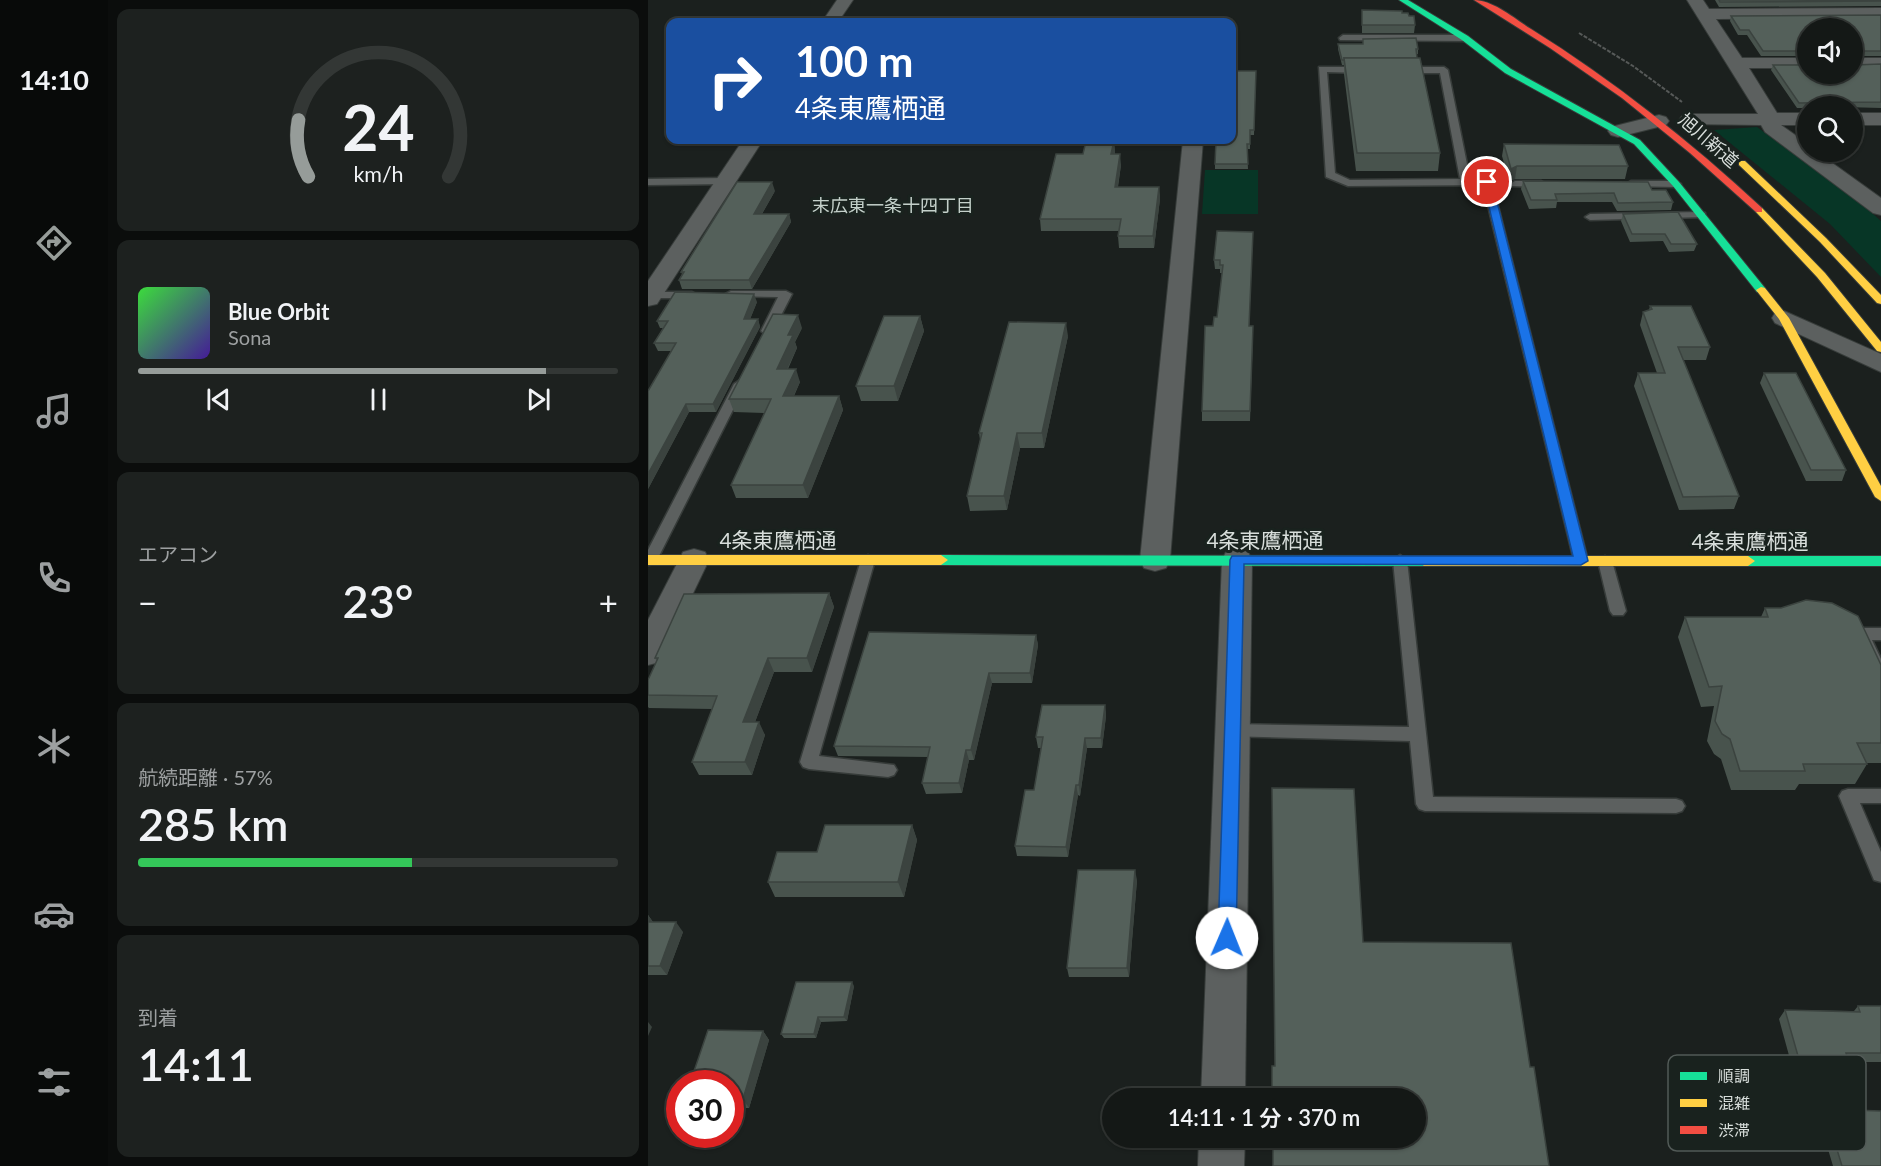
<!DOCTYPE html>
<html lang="ja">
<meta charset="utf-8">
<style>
:root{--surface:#141816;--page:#1d211f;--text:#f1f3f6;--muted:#9da0a1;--line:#333735;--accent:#969c99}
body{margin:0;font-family:Lato,"Noto Sans JP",sans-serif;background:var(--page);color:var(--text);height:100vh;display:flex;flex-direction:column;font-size:22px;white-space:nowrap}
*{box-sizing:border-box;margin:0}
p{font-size:20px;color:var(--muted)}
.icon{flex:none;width:33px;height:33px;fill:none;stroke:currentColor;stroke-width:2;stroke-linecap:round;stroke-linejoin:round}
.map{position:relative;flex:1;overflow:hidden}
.side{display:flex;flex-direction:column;gap:9px;padding:9px;background:#0b0d0c;width:540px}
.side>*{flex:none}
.hud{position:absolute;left:18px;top:18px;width:570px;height:126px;border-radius:12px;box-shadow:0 2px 4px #0004,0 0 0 2px var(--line);background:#1a4fa0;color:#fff;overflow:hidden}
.fabs{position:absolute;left:1149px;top:18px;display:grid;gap:12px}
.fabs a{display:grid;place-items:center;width:66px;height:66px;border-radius:50%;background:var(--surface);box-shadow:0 2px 4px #0004,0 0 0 2px var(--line);font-size:30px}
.speed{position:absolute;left:18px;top:1070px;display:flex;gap:12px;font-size:30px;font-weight:700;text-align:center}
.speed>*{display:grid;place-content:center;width:78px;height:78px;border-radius:50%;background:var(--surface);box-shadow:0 2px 4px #0004,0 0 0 2px var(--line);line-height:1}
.speed .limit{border:9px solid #d22;background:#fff;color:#111}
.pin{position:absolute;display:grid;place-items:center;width:51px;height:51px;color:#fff;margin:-26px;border:3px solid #fff;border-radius:50%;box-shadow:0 2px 6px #0007}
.me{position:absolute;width:66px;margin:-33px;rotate:1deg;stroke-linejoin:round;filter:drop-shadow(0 0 4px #0008)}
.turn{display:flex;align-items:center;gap:21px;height:126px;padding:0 30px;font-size:27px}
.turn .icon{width:78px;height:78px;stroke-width:2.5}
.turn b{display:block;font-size:42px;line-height:51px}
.big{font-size:45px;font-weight:600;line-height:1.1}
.side .card{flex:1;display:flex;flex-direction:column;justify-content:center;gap:9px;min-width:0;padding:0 21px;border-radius:12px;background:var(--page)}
.side .dial{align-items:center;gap:0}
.dial svg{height:156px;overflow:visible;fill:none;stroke:var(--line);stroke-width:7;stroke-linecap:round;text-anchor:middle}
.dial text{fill:var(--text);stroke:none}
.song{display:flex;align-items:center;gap:18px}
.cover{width:72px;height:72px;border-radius:9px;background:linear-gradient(135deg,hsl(120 70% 55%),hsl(260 70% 35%))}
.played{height:6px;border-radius:3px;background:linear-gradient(90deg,var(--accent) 85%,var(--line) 85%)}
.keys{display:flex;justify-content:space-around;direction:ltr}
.heat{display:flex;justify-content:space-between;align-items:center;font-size:33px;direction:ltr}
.charge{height:9px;border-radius:4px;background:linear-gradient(90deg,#34c759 57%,var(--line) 0)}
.trip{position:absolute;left:454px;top:1088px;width:324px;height:60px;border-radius:30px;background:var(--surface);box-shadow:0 2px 4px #0004,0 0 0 2px var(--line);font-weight:600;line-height:60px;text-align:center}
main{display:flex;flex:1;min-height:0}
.tab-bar{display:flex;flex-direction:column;width:108px;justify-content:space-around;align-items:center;background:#080a09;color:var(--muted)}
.tab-bar .icon{width:42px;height:42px}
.tab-bar .selected{color:var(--accent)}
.tab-bar b{font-size:27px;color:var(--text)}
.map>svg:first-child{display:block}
</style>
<main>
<nav class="tab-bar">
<b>14:10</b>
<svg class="icon selected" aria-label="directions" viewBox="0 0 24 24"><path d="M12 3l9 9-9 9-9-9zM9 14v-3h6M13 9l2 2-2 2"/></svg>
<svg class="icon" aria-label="music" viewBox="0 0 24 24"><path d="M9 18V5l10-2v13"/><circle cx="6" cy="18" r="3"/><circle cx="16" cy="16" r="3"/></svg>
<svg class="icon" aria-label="phone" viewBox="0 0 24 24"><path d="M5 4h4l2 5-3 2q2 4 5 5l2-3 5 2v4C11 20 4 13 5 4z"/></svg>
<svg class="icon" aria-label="climate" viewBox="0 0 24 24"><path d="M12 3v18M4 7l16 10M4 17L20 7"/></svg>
<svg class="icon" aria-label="car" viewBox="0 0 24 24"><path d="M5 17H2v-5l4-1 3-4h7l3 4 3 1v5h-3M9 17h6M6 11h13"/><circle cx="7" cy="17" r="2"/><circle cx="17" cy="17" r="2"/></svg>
<svg class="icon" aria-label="filters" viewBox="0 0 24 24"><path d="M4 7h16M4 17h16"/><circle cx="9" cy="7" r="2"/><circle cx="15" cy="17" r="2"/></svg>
</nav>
<section class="side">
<div class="card dial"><svg viewBox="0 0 100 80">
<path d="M14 69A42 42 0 1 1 86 69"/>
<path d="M14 69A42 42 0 0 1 9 40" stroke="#969c99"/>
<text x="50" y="56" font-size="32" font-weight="700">24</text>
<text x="50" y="72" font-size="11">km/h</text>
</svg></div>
<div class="card">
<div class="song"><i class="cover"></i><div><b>Blue Orbit</b><p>Sona</p></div></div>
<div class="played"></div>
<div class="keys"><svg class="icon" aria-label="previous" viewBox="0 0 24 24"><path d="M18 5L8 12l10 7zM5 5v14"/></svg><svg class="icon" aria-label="pause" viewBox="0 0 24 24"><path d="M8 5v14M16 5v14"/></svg><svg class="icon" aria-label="next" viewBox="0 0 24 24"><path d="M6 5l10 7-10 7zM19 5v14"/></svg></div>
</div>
<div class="card"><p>エアコン</p>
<div class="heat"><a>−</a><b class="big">23°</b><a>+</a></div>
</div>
<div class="card"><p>航続距離 · 57%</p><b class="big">285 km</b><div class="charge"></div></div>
<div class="card"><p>到着</p><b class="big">14:11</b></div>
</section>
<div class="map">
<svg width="1233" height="1166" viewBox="0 0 1233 1166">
<rect width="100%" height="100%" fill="#1b201e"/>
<g fill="#073626">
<path d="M1109 127 1217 207 1233 221V277L1182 224 1066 130Z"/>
<path d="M557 170H610V214H554Z"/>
</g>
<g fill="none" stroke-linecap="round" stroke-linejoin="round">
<g stroke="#373c3a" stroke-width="3">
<g id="lane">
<path d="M695 35H817L821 38 817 41 692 40 691 38Z"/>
<path d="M671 67H714L718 70 714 73 679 72 687 173 702 180 812 179 792 73H756L752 70 756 67H796L800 70 822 179H839L844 182 940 561 938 565H928L926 561 835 185 700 186 678 177Z"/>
<path d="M0 179 77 178 82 181 77 184 0 185Z"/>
<path d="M867 181H893L898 184 893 187 863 186 862 184Z"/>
<path d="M983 181H1028L1033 184 1028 187 979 186 978 184Z"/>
<path d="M1053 212 1057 213V217L942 220 937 217 942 214Z"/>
<path d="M83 291H138L144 294 125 331 119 335 113 331 130 297 79 296 77 294Z"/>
<path d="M0 292H44L50 295 44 298H2Z"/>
<path d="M92 380 98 384 9 560 7 564 0 565V550L86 384Z"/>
<path d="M220 555 227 560 171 756 246 765 249 770 246 775 240 777 161 769 155 767 152 762 213 560Z"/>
<path d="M752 555 759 560 785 797 1028 799 1034 801 1037 806 1034 811 1028 813 777 811 771 809 768 804 762 741 578 736 576 731 578 726 584 724 761 727 745 560Z"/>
<path d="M957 556 964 561 978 611 975 615H965L962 611 950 561Z"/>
<path d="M1213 628H1233V640H1224L1233 659V682L1227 680 1205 634 1207 630Z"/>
<path d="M1200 789H1233V803H1212L1233 852V882L1226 880 1191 796 1194 791Z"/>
</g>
</g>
<g stroke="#373c3a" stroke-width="2">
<g id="street">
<path d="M189 0H205L190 22H174Z"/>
<path d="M1039 0H1055L1061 9 1233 8V18L1068 19 1094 58H1160V68H1101L1129 113H1160V125H1133L1160 144V152H1169L1233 198V215L1225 213 1117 132 1113 125 1034 124 1031 120 1034 116 1041 114H1110Z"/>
<rect x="1204" y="58" width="29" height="10"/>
<rect x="1204" y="113" width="29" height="12"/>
<path d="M1011 115 1018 117 1021 121 1018 125 970 137 963 135 960 131 963 127Z"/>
<path d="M95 140H115L9 304 0 306V281Z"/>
<path d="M535 140H555L522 560 518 568 507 571 496 568 492 560Z"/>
<path d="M1136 311 1233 354V372L1127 323 1124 318 1127 313Z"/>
<path d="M46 549 57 552 61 560 12 662 0 665V620L35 552Z"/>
<path d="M589 549 600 552 604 560 597 1098H553L574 560 578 552Z"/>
<path d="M551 1137H597L596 1166H550Z"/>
</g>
</g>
<g stroke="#373c3a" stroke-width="2">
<g id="fast">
<path d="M751 0H760L820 36 863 69 992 140 1031 182 1117 288V292H1109L1025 186 986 144 857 73 814 40Z"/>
<path d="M293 555 776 556 783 561 776 566 293 565 286 560Z"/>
<path d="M1100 556H1233V566H1100L1093 561Z"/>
</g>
</g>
<g stroke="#373c3a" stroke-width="2">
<g id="slow">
<path d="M1091 161H1097L1178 238 1233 295V304L1229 303 1172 242 1091 165Z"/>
<path d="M1108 208H1114L1177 273 1233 342V352L1229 351 1169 277 1108 212Z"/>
<path d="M1113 287 1117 288 1141 318 1233 486V501L1227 497 1131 319 1108 290Z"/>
<path d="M0 555H293L300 560 293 565H0Z"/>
<path d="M776 556H1100L1107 561 1100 566H776L769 561Z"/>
</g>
</g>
<g stroke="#373c3a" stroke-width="2">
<path id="jam" d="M826 0C845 0 867 19 883 29 966 81 1042 141 1114 208V212H1108L1042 153 974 98 902 48Z"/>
</g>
<path stroke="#565958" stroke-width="2" stroke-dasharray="4 1.5" stroke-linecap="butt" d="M931 33 985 66 1034 102"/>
<use href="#lane" fill="#5c605f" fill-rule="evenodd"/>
<use href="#street" fill="#5c605f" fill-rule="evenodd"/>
<use href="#fast" fill="#16e098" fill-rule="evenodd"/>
<use href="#slow" fill="#ffcf43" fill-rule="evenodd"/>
<use href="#jam" fill="#f24e42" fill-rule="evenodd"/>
</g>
<g fill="#48534d">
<path d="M1067 0H1233V6L1071 7Z"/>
<path d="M714 10 754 13 761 16 767 25 766 33H714Z"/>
<path d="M1233 15V56H1204V28H1160V56H1113L1099 35H1090L1082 21 1083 16Z"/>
<path d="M715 39 770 49V54H768L792 153 790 171H708L696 74V65H694L690 49V44H715Z"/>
<path d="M1233 64V108L1160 106V108H1149L1123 70 1125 65Z"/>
<path d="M608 71 606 135H602V149H599L600 169H567V164Z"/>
<path d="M466 141 467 154 473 165 470 187H511L512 199 506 248H471L470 236 471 231H393L392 219 435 154Z"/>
<path d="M856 144 887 145 980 166 977 179H867L861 181 854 156Z"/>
<path d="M875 181 1004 190 1025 202 1023 210 969 211 964 202H909L908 208 881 209 873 189Z"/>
<path d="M127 191 114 214H141L143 222 104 289H34L31 280 34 274 33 272Z"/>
<path d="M975 214 1049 244 1046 251 1021 252 1015 241 982 242 973 221Z"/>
<path d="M605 232 601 326 605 335 602 421H554V411L565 326 569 317 574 273H572V269H567L566 260Z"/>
<path d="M109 302 102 319H110L112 327 68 412H41L0 489 23 351H10L6 343 15 328H12L9 321Z"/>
<path d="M1002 306 1062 347 1058 360H1035L1091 496 1086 509 1031 510 986 386 990 373H1009L992 325 995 312 1001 310Z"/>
<path d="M272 316 276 331 250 401H213L208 386Z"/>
<path d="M154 328 147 342 149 348 140 369 152 382 146 396H191L195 410 160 498H88L83 485 117 413 86 412 81 399Z"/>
<path d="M420 336 396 448H372L359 510 322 511 319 496 332 440 331 433Z"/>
<path d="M1116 373 1198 470 1194 481H1158L1112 383Z"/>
<path d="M181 593 186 607 164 672H126L107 722 117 735 104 775H51L44 762 64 709 1 708 0 707V680L9 662 7 658Z"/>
<path d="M1117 608 1233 665V763H1218L1219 764 1207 784H1151L1147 790H1083L1073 759 1066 754 1059 741 1066 706 1053 707 1030 637 1037 617H1113Z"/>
<path d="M388 635 390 645 384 683H344L326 760H321L314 793 278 794 274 783 280 757 190 756 186 746Z"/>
<path d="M457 705 458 716 454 748H439L432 796 430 795 420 857 369 856 367 846 386 790 393 748H390L388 737Z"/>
<path d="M264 825 269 840 256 897H127L120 882 169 852Z"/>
<path d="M489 880 481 977H421L419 968Z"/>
<path d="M0 915 5 922 35 932 19 975H0Z"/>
<path d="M206 986 199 1021 173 1022 168 1038H136L133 1034Z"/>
<path d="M1210 1006H1233V1062H1201V1064L1194 1072H1191L1204 1110 1233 1166H1185L1168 1109 1146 1108 1137 1078 1143 1070H1145L1131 1019 1137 1010 1206 1011Z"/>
<path d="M115 1031 121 1040 101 1108H82V1083Z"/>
</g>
<g fill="#3b433f">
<path d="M466 141 467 152 464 165 463 154Z"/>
<path d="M472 154 473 165 468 198 467 187Z"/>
<path d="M869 166 867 179 861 181 863 169Z"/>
<path d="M124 182 127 191 109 222 106 214Z"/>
<path d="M511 187 512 199 506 248 505 236Z"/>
<path d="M141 214 143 222 104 289 101 280Z"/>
<path d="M106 294 109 302 99 327 96 319Z"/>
<path d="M150 315 154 328 147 342 149 348 133 382 129 369 140 335Z"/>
<path d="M272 316 276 331 250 401 246 386Z"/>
<path d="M110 319 112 327 68 412 65 404Z"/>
<path d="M418 323 420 336 396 448 394 433Z"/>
<path d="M148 369 152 382 139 410 135 396Z"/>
<path d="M191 396 195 410 160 498 155 485Z"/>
<path d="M38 404 41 412 0 489V474Z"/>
<path d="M369 433 372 448 359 510 356 496Z"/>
<path d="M181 593 186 607 164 672 159 658Z"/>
<path d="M388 635 390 645 384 683 382 673Z"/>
<path d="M120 658 126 672 102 735 95 722Z"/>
<path d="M341 673 344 683 326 760 323 750Z"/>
<path d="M457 705 458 716 454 748 453 738Z"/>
<path d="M111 722 117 735 104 775 97 762Z"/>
<path d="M437 738 439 748 432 796 431 785Z"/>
<path d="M318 750 321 760 314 793 311 783Z"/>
<path d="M428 785 430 795 420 857 418 847Z"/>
<path d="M264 825 269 840 256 897 250 882Z"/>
<path d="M487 870 489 880 481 977 479 968Z"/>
<path d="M0 915 7 925 0 926Z"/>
<path d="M28 922 35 932 19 975 12 966Z"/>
<path d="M204 982 206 986 199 1021 196 1017Z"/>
<path d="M170 1017 173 1022 168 1038 166 1034Z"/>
<path d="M0 1022 4 1027 0 1036Z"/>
<path d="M115 1031 121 1040 101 1108 95 1099Z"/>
</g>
<g fill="#54605a" stroke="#3b433f" stroke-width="1.5">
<path d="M1071 0H1233V1L1072 2Z"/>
<path d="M714 10 754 11V13H760L761 16H766L767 25H714Z"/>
<path d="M1233 15V51H1206L1204 52V28H1160V51H1115L1101 30H1092L1083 16Z"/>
<path d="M768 38 770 49H768L769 58H696L697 60H694L690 44H715V39Z"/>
<path d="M696 58H772L792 153H709Z"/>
<path d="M1204 64 1206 65 1233 64V102L1151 103 1125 65H1160V74H1204Z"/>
<path d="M584 71H608L606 130H602V144H599L600 164H567L568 140H584Z"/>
<path d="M438 141H466L463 154H472L467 187H511L505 236H470L473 219H392L408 154H435Z"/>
<path d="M856 144 971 145 980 166H869L863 169Z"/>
<path d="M875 181 1000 182 1004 190H1018L1025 202 970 203 966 193 907 194 909 200H883Z"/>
<path d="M89 182H124L106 214H141L101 280H31L36 272H33Z"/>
<path d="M1030 212 1049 244H1023L1017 234H984L975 214Z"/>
<path d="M569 231 605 232 601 326H605L602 411H554L557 326H565L566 317H569L575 265H572V260H566Z"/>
<path d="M27 292 106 294 96 319H110L65 404H38L0 474V391L28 343H6L20 321H9Z"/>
<path d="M1002 306H1043L1062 347H1030L1091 496 1035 497 990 373H1017L995 312 1004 309Z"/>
<path d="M125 314 150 315 140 335H145L129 369H148L135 396H191L155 485H83L123 399H81Z"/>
<path d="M236 316H272L246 386H208Z"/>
<path d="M361 322 418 323 394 433H369L356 496H319L334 433H331Z"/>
<path d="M1116 373H1148L1198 470H1163Z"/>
<path d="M181 593 159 658H120L95 722H111L97 762H44L69 696 0 695V680L10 658H7L36 594Z"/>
<path d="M1158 600 1184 603 1210 616 1233 665V743H1209L1219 764H1155L1157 771H1092L1082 739 1074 734 1067 721 1074 686 1061 687 1037 617H1120L1117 608H1133Z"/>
<path d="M221 632 388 635 382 673H341L323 750H318L311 783H274L282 747 186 746Z"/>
<path d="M394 705H457L453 738H437L431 785H428L418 847 367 846 377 790H386L395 737H388Z"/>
<path d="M624 788 706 789 715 942 863 943 882 1067H886L901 1166H625V1137H768V1098H624V1066H627Z"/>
<path d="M177 825H264L250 882H120L129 852H169Z"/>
<path d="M430 870H487L479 968H419Z"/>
<path d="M0 922H28L12 966H0Z"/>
<path d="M148 982H204L196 1017H170L166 1034H133Z"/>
<path d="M1210 1006H1233V1053H1198L1201 1064 1188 1063 1204 1110 1233 1111V1166H1194L1174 1100H1152L1143 1070H1154L1137 1010 1212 1012Z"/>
<path d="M60 1030 115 1031 95 1099H82V1083H42Z"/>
</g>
<path fill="#1a73e8" stroke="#114b97" stroke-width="1.5" d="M839 179 844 182 940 561 933 565 596 564 588 938 585 943 579 946 573 943 570 938 582 560 584 556H925L835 182Z"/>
<g text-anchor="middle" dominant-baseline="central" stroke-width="6" stroke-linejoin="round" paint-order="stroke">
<g font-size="18" fill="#d8dedb" stroke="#19221e">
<text transform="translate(1061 140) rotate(41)">旭川新道</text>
</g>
<g font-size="18" fill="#c4d0ca" stroke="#19221e">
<text x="245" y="205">末広東一条十四丁目</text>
</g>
<g font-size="21" fill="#d8dedb" stroke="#19221e">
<text x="130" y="539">4条東鷹栖通</text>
<text x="617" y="539">4条東鷹栖通</text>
<text x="1102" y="540">4条東鷹栖通</text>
</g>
</g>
<rect x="1020" y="1055" width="198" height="96" rx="9" fill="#19221e" stroke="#525a57" stroke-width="1.5"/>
<rect x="1032" y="1072" width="27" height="8" fill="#16e098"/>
<rect x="1032" y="1099" width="27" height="8" fill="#ffcf43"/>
<rect x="1032" y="1126" width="27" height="8" fill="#f24e42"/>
<g font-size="16" fill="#d8dedb">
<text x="1070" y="1082">順調</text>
<text x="1070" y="1109">混雑</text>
<text x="1070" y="1136">渋滞</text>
</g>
</svg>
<div class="fabs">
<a><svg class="icon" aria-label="sound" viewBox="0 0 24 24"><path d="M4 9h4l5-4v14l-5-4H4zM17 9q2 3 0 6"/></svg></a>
<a><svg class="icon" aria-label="search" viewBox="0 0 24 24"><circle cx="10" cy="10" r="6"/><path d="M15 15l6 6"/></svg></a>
</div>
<div class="speed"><div class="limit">30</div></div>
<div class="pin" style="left:839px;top:182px;background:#d93025"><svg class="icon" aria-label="arrive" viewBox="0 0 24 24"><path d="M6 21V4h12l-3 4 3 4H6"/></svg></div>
<svg class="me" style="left:579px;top:938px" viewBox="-20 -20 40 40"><circle r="19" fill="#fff"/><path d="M0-13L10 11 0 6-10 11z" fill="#1a73e8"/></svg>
<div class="trip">14:11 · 1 分 · 370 m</div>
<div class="hud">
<div class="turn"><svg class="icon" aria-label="right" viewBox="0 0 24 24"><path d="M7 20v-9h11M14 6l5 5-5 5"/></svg><div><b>100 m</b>4条東鷹栖通</div></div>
</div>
</div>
</main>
